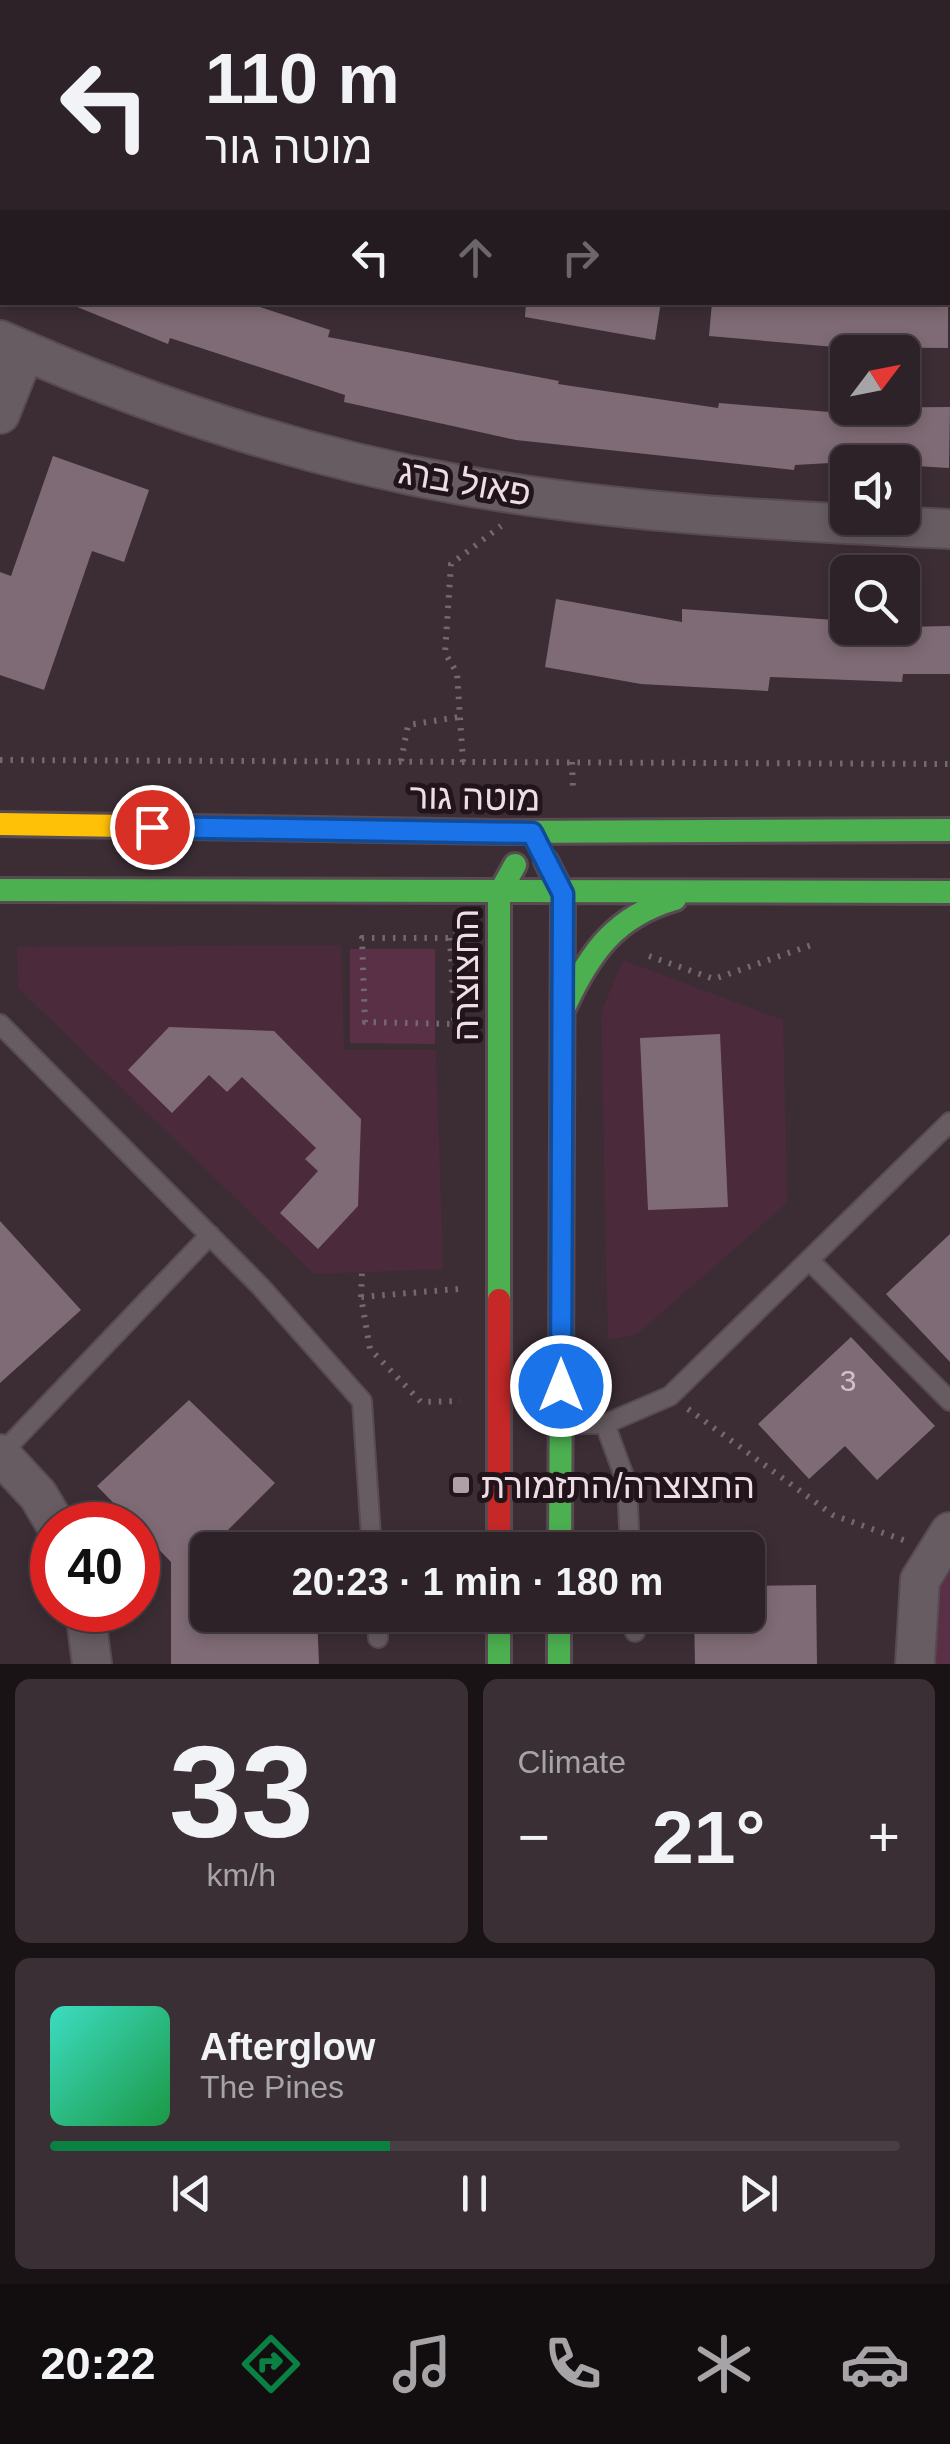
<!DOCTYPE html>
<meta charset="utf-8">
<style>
:root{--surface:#2d2228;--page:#392f34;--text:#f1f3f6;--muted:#a7a4a8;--line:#483f45;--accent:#0b8043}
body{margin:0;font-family:Arial,"Noto Sans Hebrew",sans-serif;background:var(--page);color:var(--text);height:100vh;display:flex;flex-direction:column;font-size:38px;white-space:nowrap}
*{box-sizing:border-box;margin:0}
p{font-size:32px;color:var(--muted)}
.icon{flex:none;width:55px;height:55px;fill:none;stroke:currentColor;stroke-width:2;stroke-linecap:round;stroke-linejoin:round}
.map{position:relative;height:1664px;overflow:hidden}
.drawer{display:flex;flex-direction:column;gap:15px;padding:15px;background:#191316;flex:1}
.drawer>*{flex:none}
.hud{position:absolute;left:0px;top:0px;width:950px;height:305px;box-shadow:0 5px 15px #0003,0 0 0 2px var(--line);background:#2d2228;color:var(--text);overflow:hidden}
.needle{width:65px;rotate:58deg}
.fabs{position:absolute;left:830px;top:335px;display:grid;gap:20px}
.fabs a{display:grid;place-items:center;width:90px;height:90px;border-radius:15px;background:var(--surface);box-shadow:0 5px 15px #0003,0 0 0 2px var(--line);font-size:50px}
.speed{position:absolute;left:30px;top:1502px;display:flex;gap:20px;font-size:50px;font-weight:700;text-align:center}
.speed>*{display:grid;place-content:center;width:130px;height:130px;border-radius:50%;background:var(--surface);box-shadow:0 5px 15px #0003,0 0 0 2px var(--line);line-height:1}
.speed .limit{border:15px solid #d22;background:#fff;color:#111}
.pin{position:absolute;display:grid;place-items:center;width:85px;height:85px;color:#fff;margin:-42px;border:5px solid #fff;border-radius:50%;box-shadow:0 2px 10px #0007}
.me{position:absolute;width:110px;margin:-55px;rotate:0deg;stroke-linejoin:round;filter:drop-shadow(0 0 8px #0008)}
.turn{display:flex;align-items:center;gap:35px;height:210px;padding:0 40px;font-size:45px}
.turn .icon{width:130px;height:130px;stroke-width:2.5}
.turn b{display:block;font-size:70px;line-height:85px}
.lanes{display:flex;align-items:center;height:95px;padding:0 40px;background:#0003;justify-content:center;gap:50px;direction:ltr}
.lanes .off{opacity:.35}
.big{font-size:75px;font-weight:700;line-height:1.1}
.drawer .widget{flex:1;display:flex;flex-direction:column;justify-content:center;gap:15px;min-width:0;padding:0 35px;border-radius:15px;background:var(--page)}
.drawer .dial{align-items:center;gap:0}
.dial b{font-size:130px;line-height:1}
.song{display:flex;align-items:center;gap:30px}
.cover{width:120px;height:120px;border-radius:15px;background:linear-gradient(135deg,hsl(170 70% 55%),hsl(140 70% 35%))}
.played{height:10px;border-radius:5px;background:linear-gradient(90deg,var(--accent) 40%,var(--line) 40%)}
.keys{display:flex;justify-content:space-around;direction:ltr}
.heat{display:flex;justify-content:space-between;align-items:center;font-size:55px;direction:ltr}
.drawer .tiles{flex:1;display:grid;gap:15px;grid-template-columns:1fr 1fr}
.widget:last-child{grid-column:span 2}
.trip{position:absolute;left:190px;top:1532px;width:575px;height:100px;border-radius:15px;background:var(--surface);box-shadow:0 5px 15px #0003,0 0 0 2px var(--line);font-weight:700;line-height:100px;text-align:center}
.menu{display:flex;height:160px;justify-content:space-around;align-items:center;background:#120e10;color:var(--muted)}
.menu .icon{width:70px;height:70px}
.menu .on{color:var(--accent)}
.menu b{font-size:45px;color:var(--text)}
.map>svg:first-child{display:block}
</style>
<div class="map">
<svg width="950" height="1664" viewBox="0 0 950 1664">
<rect width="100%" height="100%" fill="#3c2d35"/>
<g fill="#4b2b3b">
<path d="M341 945 344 1050H436L443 1269 314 1274 18 988 17 947Z"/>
<path d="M623 960 783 1020 787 1203 637 1334 608 1340 601 1013Z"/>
</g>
<g fill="#593045">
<path d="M350 949H435V1044L350 1043Z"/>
<path d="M950 1568V1664H936L938 1585Z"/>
</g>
<g fill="#7f6b75">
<path d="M65 302H245L330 330 328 337 559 381 558 384 718 408 719 403 830 412V408L950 407 949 468 848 462 795 465 794 470 516 440 344 402 345 395 170 338 168 344Z"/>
<path d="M526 302H661L655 340 525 317Z"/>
<path d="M712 302H948V348L835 347 709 336Z"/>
<path d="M53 456 149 490 124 562 92 551 44 690 0 675V572L11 576Z"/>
<path d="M556 599 682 622V609L848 621V628L950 626V674H903L902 682 770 677 768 691 641 684 545 667Z"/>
<path d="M169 1027 274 1031 361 1119 358 1206 318 1249 280 1213 318 1171 305 1159 316 1148 242 1077 227 1092 209 1075 172 1113 128 1070Z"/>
<path d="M720 1034 728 1207 648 1210 640 1038Z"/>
<path d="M0 1221 81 1310 0 1383Z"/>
<path d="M950 1234V1362L886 1294Z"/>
<path d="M851 1337 935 1426 877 1480 845 1446 809 1479 758 1424Z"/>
<path d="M189 1400 275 1483 208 1550V1615H317L319 1664H171V1562L97 1486Z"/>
<path d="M816 1585 817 1664H695L694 1615H748V1586Z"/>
</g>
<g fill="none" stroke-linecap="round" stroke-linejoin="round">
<g stroke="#584a51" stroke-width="22">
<g id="lane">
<path d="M0 1024 261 1287 362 1401 372 1550"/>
<path d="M809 1260 950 1401"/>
<path d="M566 1424H605L670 1396 950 1122"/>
<path d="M605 1424 627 1484 630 1550"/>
<path d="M0 1455 210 1235"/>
<path d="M377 1615 378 1638"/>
<path d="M634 1615 635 1632"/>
</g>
</g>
<g stroke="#584a51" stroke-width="42">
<g id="street">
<path d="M103 2 104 0"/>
<path d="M0 191 2 186"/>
<path d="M948 194H950"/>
<path d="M0 340C146 405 304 457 461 485 623 514 786 521 950 529"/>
<path d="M0 414 25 351"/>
<path d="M0 1454 38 1495 56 1525"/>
<path d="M85 1610 92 1664"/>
<path d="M915 1664 920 1580 950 1532"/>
</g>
</g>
<g stroke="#584a51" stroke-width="28">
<g id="fast">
<path d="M502 832 950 830"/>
<path d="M0 890 950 892"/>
<path d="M565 1006C590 952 616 916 675 899"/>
<path d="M499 1300V894L515 865"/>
<path d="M560 1550 561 1369"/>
<path d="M499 1615V1664"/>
<path d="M559 1615V1664"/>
</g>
</g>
<g stroke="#584a51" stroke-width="28">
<g id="slow">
<path d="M0 824 502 832"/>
<path d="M546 861 563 894 561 1369"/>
</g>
</g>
<g stroke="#584a51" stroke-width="28">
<path id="jam" d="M499 1300V1550"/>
</g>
<g stroke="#72686d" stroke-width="6" stroke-dasharray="2.5 8" stroke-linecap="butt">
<path d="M934 0V2"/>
<path d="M948 43 950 45"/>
<path d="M0 760 950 764"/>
<path d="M401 761 408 725 459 717"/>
<path d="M463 762 457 673 445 653 451 564 501 526"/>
<path d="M572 762 573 792"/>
<path d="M450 938 453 996"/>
<path d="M649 956 714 979 817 943"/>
<path d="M454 1018V1024L365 1022 362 938H450L456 933"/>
<path d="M458 1289 361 1297 370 1349 421 1402 460 1401"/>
<path d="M361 1297 362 1272"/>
<path d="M688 1409 833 1515 906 1541"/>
</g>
<use href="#lane" stroke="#665c61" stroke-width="18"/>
<use href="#street" stroke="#665c61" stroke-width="38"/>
<use href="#fast" stroke="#4caf50" stroke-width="22"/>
<use href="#slow" stroke="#ffc107" stroke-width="22"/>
<use href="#jam" stroke="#c62828" stroke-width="22"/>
</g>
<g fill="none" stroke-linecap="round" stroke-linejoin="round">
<g stroke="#114b97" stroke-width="25">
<path id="route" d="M152 827 532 833 563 894 561 1386"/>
</g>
<use href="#route" stroke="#1a73e8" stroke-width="18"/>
</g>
<rect fill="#b09fa7" stroke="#21151b" stroke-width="4" x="451" y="1475" width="20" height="20" rx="5"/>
<g text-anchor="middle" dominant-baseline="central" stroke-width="10" stroke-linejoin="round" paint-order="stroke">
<g font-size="30" fill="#d3c0c9">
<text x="848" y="1380">3</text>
</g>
<g font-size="35" fill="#efdde5" stroke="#21151b">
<text transform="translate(465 482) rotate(10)">פאול ברג</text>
<text transform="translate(475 797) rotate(1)">מוטה גור</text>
<text transform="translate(465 975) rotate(-90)">החצוצרה</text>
</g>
<g font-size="35" fill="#efdde5" stroke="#21151b" text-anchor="start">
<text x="481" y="1485">החצוצרה/התזמורת</text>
</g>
</g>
</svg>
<div class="fabs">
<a><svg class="needle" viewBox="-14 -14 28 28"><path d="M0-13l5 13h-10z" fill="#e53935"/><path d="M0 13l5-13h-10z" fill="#a7a4a8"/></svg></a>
<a><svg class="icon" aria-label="sound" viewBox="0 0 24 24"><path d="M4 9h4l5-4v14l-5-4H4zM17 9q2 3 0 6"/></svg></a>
<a><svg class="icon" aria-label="search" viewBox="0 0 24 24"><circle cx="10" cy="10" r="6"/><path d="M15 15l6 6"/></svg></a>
</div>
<div class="speed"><div class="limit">40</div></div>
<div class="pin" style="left:152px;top:827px;background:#d93025"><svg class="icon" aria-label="arrive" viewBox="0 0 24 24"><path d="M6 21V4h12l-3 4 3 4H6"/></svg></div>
<svg class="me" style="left:561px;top:1386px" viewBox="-20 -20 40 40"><circle r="17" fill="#1a73e8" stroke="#fff" stroke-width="3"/><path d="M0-11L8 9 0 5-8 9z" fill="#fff"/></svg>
<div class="trip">20:23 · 1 min · 180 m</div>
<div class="hud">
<div class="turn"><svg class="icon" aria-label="left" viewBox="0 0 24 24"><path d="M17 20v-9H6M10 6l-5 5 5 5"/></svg><div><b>110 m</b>מוטה גור</div></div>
<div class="lanes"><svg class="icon" aria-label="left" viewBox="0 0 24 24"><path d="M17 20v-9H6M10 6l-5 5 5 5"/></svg><svg class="icon off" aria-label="ahead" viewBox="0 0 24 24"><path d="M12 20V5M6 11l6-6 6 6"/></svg><svg class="icon off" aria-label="right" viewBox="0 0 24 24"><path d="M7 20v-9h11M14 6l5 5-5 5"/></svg></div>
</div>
</div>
<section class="drawer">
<div class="tiles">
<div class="widget dial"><b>33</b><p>km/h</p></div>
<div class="widget"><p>Climate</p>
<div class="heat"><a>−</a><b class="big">21°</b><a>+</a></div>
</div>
<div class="widget">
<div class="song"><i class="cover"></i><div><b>Afterglow</b><p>The Pines</p></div></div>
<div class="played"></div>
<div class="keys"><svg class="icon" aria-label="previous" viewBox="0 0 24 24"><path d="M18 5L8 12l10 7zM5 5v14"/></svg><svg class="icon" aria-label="pause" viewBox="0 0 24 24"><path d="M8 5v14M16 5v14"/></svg><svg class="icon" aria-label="next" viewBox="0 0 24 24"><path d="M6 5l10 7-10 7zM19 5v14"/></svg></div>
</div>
</div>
</section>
<nav class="menu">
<b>20:22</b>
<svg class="icon on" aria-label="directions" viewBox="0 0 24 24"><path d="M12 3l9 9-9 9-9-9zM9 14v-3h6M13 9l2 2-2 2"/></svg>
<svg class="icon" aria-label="music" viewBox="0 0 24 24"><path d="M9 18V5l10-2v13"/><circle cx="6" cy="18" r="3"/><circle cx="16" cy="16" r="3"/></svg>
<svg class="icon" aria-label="phone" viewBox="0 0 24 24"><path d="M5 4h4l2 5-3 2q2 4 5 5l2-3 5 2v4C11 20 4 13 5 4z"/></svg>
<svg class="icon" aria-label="climate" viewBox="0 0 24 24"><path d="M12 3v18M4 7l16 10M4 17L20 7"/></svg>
<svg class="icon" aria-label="car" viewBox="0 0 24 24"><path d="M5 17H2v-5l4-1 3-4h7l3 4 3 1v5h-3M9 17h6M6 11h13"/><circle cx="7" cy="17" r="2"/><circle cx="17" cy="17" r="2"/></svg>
</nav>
